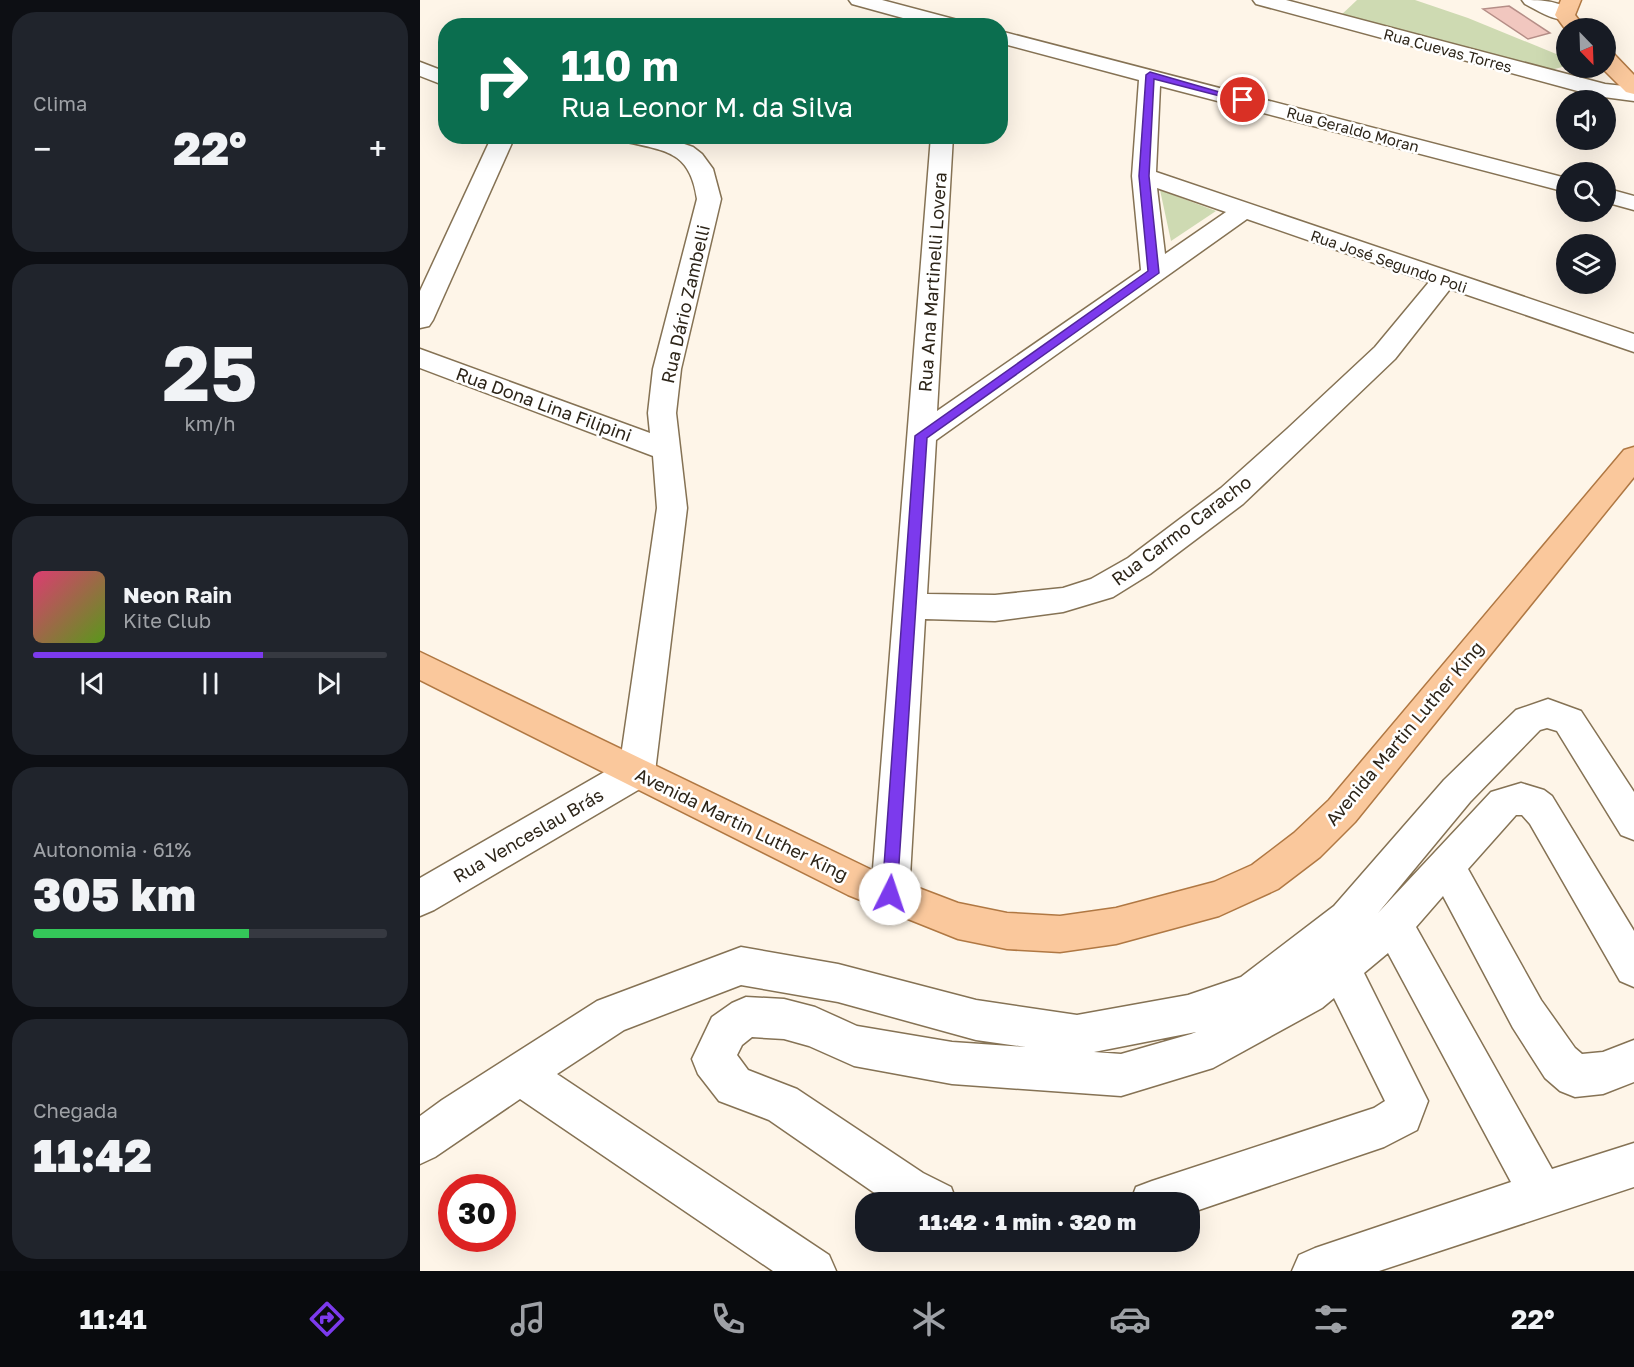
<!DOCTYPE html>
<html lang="pt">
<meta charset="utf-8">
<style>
:root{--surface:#171b24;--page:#20242c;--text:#f1f3f6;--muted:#9ea1a6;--line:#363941;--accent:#7c3aed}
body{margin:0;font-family:"Golos Text",sans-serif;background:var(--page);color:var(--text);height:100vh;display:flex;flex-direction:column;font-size:22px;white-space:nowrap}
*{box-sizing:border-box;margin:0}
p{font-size:20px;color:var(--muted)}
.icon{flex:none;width:33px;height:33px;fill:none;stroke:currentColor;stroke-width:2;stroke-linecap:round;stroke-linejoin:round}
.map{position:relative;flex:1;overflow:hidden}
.panel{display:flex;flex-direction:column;gap:12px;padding:12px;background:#0d0f14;width:420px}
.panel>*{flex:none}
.hud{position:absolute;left:18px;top:18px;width:570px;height:126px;border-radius:24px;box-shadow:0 6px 24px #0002;background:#0b6e4f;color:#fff;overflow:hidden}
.needle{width:39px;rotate:157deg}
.controls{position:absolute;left:1136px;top:18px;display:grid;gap:12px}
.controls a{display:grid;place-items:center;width:60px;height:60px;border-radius:50%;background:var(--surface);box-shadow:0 6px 24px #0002;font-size:30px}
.speed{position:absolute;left:18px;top:1174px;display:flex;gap:12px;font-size:30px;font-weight:700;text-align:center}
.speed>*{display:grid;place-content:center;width:78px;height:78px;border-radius:50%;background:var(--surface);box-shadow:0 6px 24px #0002;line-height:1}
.speed .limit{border:9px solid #d22;background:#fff;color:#111}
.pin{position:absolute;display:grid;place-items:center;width:51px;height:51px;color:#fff;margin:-26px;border:3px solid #fff;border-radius:50%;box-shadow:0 2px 6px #0007}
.me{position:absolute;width:66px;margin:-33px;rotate:4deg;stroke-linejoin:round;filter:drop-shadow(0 0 4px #0008)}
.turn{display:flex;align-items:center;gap:21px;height:126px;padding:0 24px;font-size:27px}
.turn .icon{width:78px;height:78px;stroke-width:2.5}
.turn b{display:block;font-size:42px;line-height:51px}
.big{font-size:45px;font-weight:800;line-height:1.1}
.panel .widget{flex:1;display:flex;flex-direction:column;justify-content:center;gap:9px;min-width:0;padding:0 21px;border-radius:24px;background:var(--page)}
.panel .dial{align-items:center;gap:0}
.dial b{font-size:78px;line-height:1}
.song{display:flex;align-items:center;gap:18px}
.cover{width:72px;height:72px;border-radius:9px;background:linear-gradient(135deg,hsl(340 70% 55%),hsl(90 70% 35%))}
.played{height:6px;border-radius:3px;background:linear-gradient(90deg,var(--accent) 65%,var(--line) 65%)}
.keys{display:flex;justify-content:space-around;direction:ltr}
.heat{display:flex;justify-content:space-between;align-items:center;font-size:33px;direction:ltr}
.charge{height:9px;border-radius:4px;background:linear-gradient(90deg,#34c759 61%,var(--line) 0)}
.trip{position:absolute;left:435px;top:1192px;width:345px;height:60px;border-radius:24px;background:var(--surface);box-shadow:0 6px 24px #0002;font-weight:800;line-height:60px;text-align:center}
.menu{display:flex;height:96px;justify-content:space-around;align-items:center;background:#090b0e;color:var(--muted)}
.menu .icon{width:42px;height:42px}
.menu .active{color:var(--accent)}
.menu b{font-size:27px;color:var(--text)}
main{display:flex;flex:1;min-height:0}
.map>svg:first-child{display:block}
</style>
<main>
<section class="panel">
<div class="widget"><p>Clima</p>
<div class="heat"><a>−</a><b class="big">22°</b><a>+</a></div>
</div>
<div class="widget dial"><b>25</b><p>km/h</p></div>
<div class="widget">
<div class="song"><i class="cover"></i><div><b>Neon Rain</b><p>Kite Club</p></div></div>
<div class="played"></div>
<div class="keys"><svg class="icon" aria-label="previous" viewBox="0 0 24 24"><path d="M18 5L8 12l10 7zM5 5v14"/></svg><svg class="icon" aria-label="pause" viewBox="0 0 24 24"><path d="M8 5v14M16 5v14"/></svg><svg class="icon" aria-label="next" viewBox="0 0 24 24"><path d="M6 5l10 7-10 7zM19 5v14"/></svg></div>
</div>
<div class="widget"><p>Autonomia · 61%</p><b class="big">305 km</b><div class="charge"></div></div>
<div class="widget"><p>Chegada</p><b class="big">11:42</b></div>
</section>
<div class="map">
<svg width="1214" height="1271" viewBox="0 0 1214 1271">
<rect width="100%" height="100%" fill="#fef5e8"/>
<g fill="#cedab2">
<path d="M937 0H995L1048 18 1146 58V66L1127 71 918 18Z"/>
<path d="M740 190 796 211 751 241Z"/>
</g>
<path fill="#f1c7bf" stroke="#b58e87" stroke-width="1.5" d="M1089 6 1130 33 1108 39 1063 9Z"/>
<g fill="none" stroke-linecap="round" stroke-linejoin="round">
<g stroke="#857254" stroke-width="3">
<g id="minor">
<path d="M429 0H462L545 22 548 26H512L432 4Z"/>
<path d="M833 0H866L1185 84 1214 87V101L1176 96 836 4Z"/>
<path d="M1102 0C1119 0 1144 0 1155 15L1152 19C1136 23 1119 11 1105 4Z"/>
<path d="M580 31 1146 178V192L740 86 736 172 1214 334V352L1030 289 975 359 887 443 823 504 730 574 693 597 643 612 575 621 505 619 489 894 484 906 470 911 456 906 451 894 511 136H533L517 411 721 270 712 176 719 80 580 43ZM737 188 806 212 745 254ZM827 219 1009 282 955 347 867 429 801 488 708 558 671 579 643 588 575 595 507 594 516 440Z"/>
<path d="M0 62 26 72V86L0 76Z"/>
<path d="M72 136H95L13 320 9 326 0 328V291Z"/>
<path d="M200 136H241L273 147 282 154 293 169 301 199 261 369 256 413 267 508 235 772 230 783 14 910 0 916V878L200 763 237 508 233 456 0 368V349L230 433 228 413 233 369 277 199C270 150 245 151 203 141Z"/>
<path d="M1185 188 1214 196V210L1185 202Z"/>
<path d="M1128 699 1161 711 1214 792V840L1201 835 1137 731 1127 728 1120 730 1050 802 958 913 1071 792 1101 783 1124 790 1132 796 1214 931V987L1200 981 1110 824 1102 815H1096L1048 869 1121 1000 1155 1048 1162 1054 1183 1052 1214 1040V1082L1183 1094 1155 1097 1140 1091 1125 1078 1093 1028 1023 896 996 927 1132 1169 1214 1143V1187L959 1271H872L879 1255 895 1248 1091 1182 968 953 944 973 1008 1101 997 1130 964 1147 770 1213V1203H710L716 1187 732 1181 954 1108 965 1101 914 998 902 1008 793 1068 701 1096 532 1084 434 1066 389 1046 364 1039 332 1037 322 1045 317 1055 328 1070 377 1089 503 1173 531 1187 537 1203H469L349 1120 299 1101 278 1074 272 1059 292 1017 312 1003 326 997 364 999 395 1007 437 1026 532 1042 606 1047 556 1040 418 1002 321 985 204 1030 137 1074 409 1255 416 1271H353L100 1099 15 1157 0 1164V1116L22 1100 177 1001 321 947 418 964 556 1000 657 1015 768 995 821 977 914 906 1024 780 1096 710ZM776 1032 771 1034 701 1054 674 1052Z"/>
</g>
</g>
<g stroke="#b07843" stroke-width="3">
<g id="major">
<path d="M1141 0H1161L1155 15 1165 28 1146 30 1135 15Z"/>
<path d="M1185 52 1193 53 1214 75V94L1206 92 1182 68H1185Z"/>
<path d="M1214 447V477L935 822 900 857 858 889 799 916 696 944 640 952 587 949 538 939 428 895 0 680V652L454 871 538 903 587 913 640 916 696 908 794 882 832 865 874 833 909 800 1204 450Z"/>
</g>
</g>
<use href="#minor" fill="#fff" fill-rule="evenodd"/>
<use href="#major" fill="#fac89c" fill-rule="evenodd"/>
</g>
<path fill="#7c3aed" stroke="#51269a" stroke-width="1.5" d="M730 72 827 100 823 102 734 79 729 176 739 273 507 438 477 894 475 899 470 901 464 899 462 894 495 436 728 271 719 176 726 75Z"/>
<g text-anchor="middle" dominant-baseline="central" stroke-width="5" stroke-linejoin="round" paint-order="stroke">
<g font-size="15" fill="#2d2519" stroke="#fff">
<text transform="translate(1028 50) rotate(15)">Rua Cuevas Torres</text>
<text transform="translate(933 129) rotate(15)">Rua Geraldo Moran</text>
<text transform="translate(969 261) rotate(19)">Rua José Segundo Poli</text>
</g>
<g font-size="18" fill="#2d2519" stroke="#fff">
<text transform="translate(512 282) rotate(-86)">Rua Ana Martinelli Lovera</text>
<text transform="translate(265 304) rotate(-77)">Rua Dário Zambelli</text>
<text transform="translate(124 404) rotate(20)">Rua Dona Lina Filipini</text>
<text transform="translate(761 530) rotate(-37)">Rua Carmo Caracho</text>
<text transform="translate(984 733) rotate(-50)">Avenida Martin Luther King</text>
<text transform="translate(322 824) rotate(26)">Avenida Martin Luther King</text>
<text transform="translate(108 835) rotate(-30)">Rua Venceslau Brás</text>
</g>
</g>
</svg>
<div class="controls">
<a><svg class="needle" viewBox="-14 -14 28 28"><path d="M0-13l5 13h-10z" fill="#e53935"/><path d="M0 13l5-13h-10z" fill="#9ea1a6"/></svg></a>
<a><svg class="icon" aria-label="sound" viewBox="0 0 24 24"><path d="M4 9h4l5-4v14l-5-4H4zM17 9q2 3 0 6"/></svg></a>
<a><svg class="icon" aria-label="search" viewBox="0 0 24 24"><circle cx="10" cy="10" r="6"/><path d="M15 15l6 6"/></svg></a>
<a><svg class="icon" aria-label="layers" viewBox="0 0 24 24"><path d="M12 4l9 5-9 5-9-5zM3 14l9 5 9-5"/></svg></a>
</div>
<div class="speed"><div class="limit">30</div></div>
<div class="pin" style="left:823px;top:100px;background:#d93025"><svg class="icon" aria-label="arrive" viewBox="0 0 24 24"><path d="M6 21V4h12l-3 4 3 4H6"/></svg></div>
<svg class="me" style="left:470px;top:894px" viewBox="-20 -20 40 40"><circle r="19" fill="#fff"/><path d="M0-13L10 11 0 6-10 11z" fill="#7c3aed"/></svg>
<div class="trip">11:42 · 1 min · 320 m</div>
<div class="hud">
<div class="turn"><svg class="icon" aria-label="right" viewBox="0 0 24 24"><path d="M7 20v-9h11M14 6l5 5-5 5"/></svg><div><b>110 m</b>Rua Leonor M. da Silva</div></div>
</div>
</div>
</main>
<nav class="menu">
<b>11:41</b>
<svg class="icon active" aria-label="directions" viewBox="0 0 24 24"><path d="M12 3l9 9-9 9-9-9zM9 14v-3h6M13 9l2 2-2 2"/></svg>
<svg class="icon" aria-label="music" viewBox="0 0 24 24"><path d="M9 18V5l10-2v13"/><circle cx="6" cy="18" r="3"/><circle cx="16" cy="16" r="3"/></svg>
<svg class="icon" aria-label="phone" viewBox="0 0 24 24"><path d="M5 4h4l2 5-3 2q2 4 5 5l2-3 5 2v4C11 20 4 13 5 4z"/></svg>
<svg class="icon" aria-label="climate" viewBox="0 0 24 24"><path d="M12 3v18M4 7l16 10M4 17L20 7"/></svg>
<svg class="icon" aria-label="car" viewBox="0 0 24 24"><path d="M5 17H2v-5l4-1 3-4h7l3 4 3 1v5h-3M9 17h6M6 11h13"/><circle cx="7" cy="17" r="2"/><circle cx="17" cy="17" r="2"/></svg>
<svg class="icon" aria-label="filters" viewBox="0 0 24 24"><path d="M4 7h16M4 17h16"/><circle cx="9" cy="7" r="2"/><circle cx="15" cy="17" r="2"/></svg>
<b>22°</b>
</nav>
